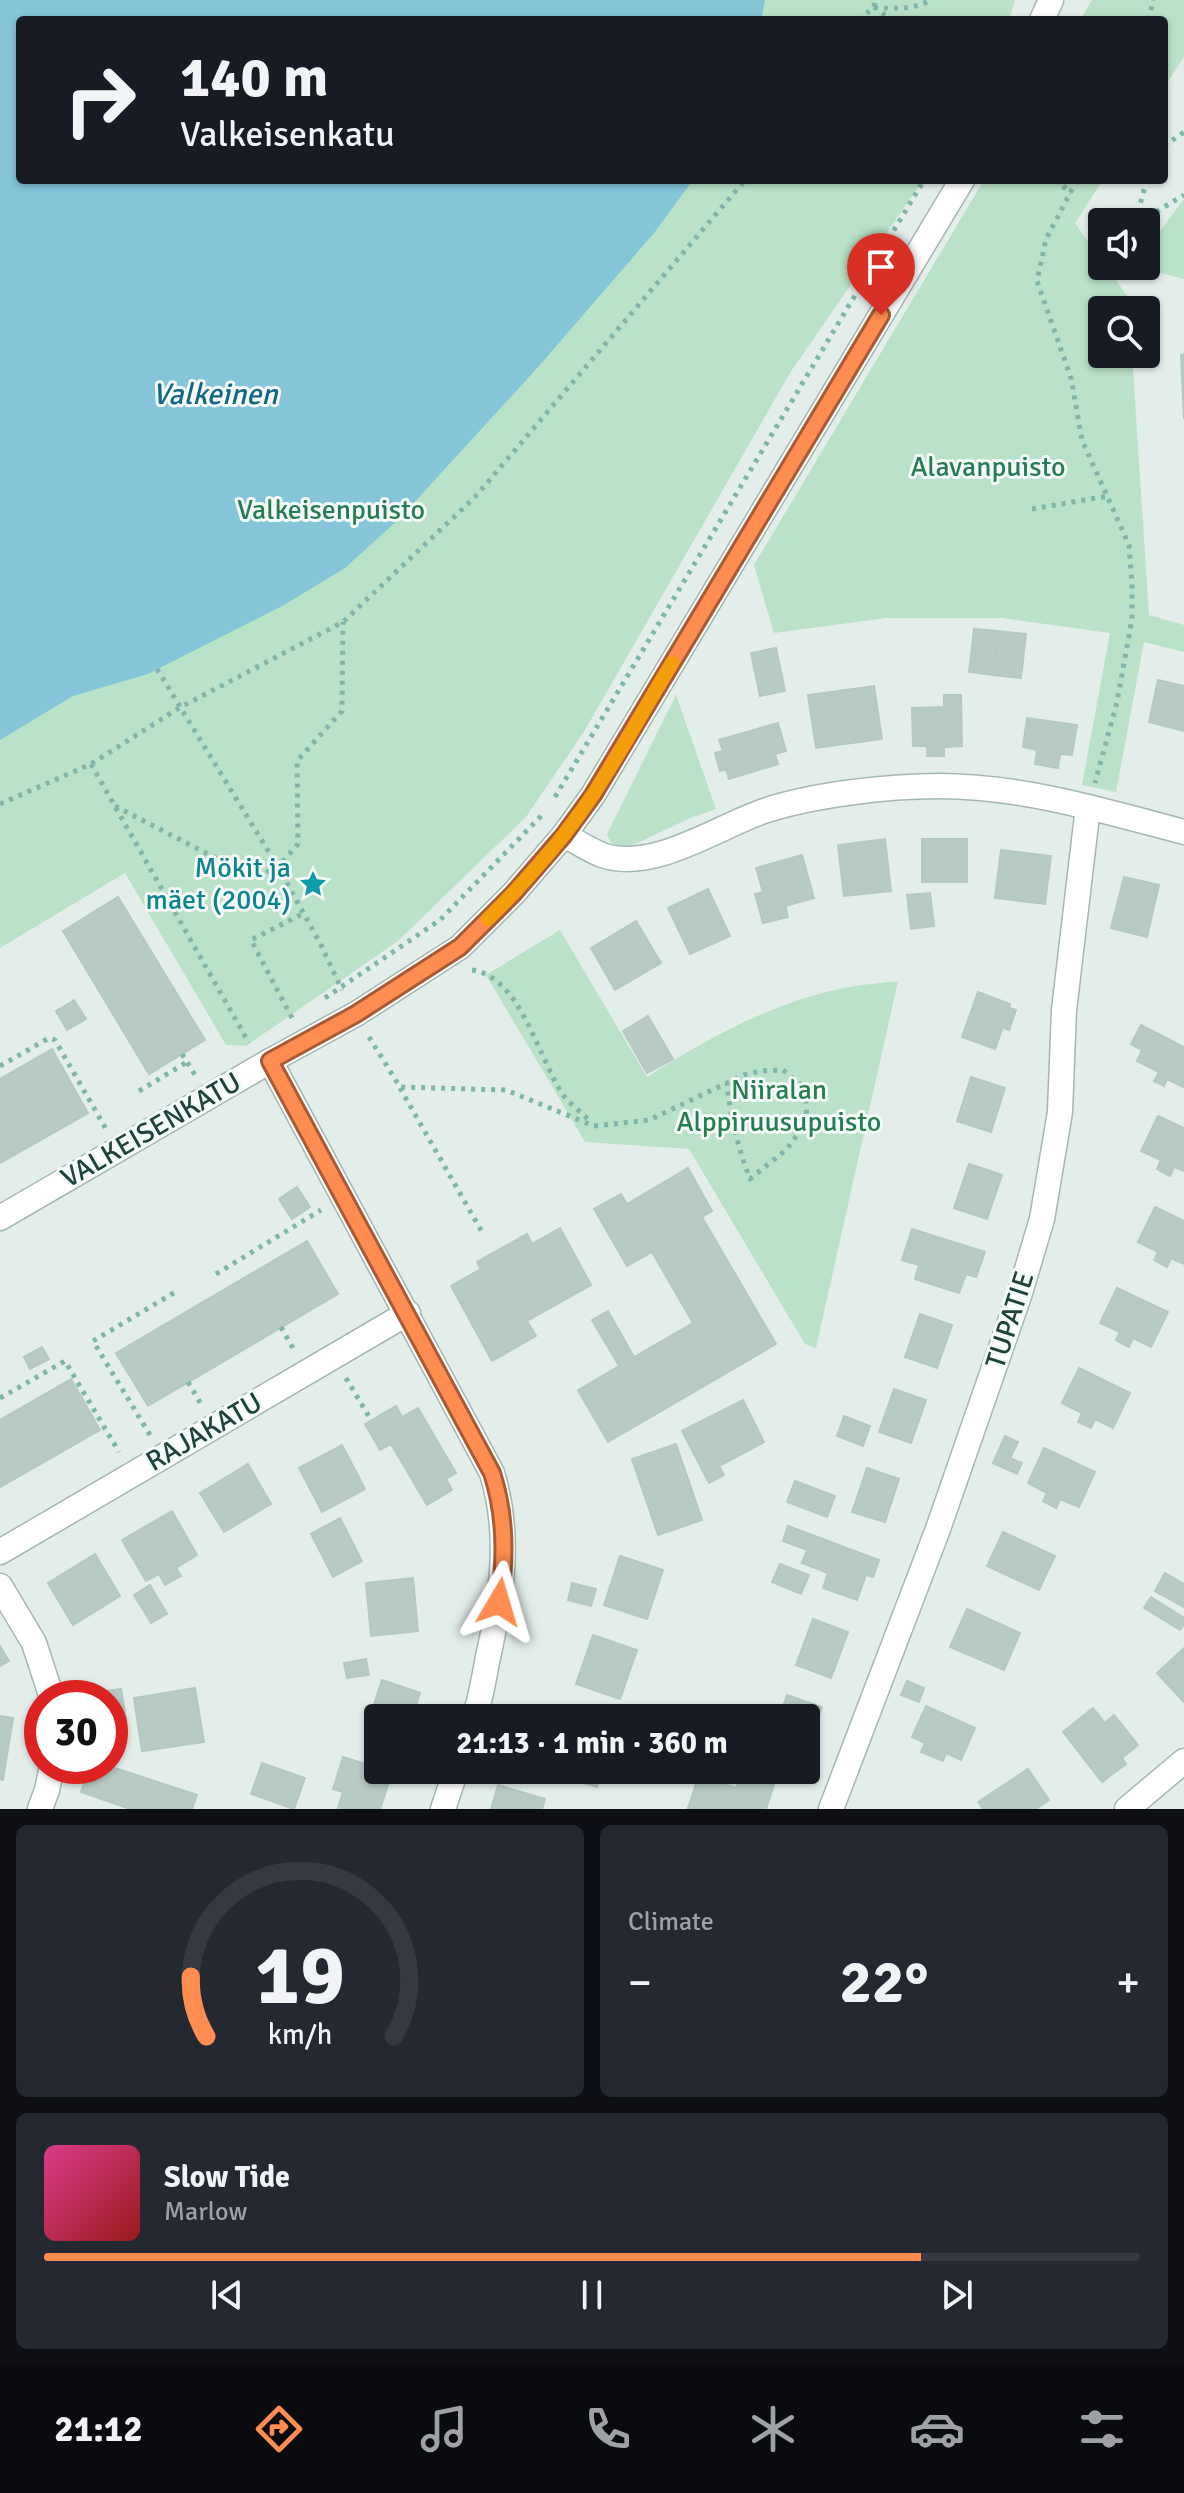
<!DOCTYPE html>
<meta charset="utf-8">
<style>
:root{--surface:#171b24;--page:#242831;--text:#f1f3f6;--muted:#9ea1a6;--line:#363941;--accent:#ff8c50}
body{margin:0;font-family:Signika,sans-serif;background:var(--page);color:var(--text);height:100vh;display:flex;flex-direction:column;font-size:30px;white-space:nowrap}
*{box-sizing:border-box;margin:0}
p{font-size:26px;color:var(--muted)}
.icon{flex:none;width:44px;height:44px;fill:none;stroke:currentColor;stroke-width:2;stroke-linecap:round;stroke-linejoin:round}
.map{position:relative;height:1809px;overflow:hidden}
.panel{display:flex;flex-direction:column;gap:16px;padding:16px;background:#0d0f14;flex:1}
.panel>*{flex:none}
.top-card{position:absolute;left:16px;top:16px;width:1152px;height:168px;border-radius:8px;box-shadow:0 2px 6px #0004;background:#171b24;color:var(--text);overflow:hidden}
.buttons{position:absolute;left:1088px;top:208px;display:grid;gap:16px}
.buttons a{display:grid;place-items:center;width:72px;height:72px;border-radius:8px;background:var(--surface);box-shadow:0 2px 6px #0004;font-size:40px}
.speed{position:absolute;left:24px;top:1680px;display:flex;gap:16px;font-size:40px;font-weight:700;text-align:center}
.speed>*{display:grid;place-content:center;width:104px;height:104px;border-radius:50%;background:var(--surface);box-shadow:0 2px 6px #0004;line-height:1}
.speed .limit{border:12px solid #d22;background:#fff;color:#111}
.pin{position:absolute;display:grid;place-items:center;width:68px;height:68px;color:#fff;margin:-82px -34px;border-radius:50% 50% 50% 0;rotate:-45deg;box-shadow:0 0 8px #0007}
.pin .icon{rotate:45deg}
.me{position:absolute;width:88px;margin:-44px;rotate:7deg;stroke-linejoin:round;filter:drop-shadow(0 0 6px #0008)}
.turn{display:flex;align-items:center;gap:28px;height:168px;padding:0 32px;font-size:36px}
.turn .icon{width:104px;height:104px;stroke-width:2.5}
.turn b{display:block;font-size:56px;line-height:68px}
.big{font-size:60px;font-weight:700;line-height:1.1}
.panel .widget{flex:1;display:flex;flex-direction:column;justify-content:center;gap:12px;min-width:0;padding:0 28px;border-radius:12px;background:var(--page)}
.panel .dial{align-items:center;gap:0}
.dial svg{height:208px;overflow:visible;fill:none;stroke:var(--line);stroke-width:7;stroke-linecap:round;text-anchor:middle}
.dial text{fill:var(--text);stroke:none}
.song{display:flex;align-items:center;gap:24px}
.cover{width:96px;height:96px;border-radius:12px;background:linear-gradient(135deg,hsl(330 70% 55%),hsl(0 70% 35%))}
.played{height:8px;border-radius:4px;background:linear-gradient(90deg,var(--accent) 80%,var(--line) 80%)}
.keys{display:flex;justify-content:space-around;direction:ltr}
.heat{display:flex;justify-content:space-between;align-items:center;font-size:44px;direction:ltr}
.panel .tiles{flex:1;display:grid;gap:16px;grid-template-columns:1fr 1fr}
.widget:last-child{grid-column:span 2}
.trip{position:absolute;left:364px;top:1704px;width:456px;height:80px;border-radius:8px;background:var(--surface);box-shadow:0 2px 6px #0004;font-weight:700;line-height:80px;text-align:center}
.tabs{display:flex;height:128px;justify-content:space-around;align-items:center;background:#090b0e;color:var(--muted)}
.tabs .icon{width:56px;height:56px}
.tabs .selected{color:var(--accent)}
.tabs b{font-size:36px;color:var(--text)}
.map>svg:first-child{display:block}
</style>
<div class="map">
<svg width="1184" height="1809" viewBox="0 0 1184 1809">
<rect width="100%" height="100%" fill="#e3eeea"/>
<g fill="#bae2c8">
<path d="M0 0H1015L1009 20H20V180H923L790 373 585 730 526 817 398 941 246 1046 226 1045 125 873 0 948Z"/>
<path d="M1092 0H1184V57L1164 87V20H1080Z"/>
<path d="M984 180H1103L1075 223 1102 261V266H1106L1128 297 1129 310H1102V354H1132L1149 615 1184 625V652L1144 642 1116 792 1082 785 1110 633 1001 618H887L774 633 754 565Z"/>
<path d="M1184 199V279L1157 272 1146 260V250Z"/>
<path d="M676 695 716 809 688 819 625 849C614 848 611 845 607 834Z"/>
<path d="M560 930 647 1077C708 1038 777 1000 849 987 865 984 882 983 898 981L816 1348 805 1344 689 1149 585 1142 486 975Z"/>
</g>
<path fill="#85c4d9" d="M0 0H765L761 20H20V180H693L654 233 539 366 399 519 345 568 284 605 148 674 73 696 0 740Z"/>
<g fill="#b8cac4" stroke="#b4c9c2" stroke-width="2">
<path d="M1184 354V419L1181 355Z"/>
<path d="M974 629 998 631 993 675 969 672Z"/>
<path d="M998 631 1026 634 1021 678 993 675Z"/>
<path d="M776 648 785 691 760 696 751 653Z"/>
<path d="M1158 680 1184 686V731L1149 722Z"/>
<path d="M874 686 882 739 816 748 808 695Z"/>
<path d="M944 695H961L962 746 944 747V756H927V746H913L912 708 944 707Z"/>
<path d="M1027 718 1077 725 1072 755 1060 754 1058 768 1035 764 1037 750 1023 747Z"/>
<path d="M778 723 786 751 775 754 778 764 729 779 726 769 720 771 715 753 723 751 719 740Z"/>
<path d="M885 839 891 891 844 896 838 845Z"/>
<rect x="922" y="839" width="45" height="43"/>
<path d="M1001 850 1051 856 1045 904 995 898Z"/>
<path d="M802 855 814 898 785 906 788 917 763 923 755 894 763 892 756 868Z"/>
<path d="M1124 877 1159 885 1147 937 1111 928Z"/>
<path d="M708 889 730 936 690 954 668 908Z"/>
<path d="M930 893 934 926 911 929 907 895Z"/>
<path d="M118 897 205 1040 149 1074 63 931Z"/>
<path d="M636 921 661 963 615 990 591 948Z"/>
<path d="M978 992 1010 1004 1009 1008 1016 1010 1009 1030 1003 1027 995 1049 962 1037Z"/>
<path d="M74 1000 86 1019 67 1030 56 1011Z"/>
<path d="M648 1016 673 1059 647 1073 623 1031Z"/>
<path d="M1141 1025 1184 1047 1183 1087 1167 1079 1164 1086 1154 1081 1159 1072 1137 1061 1142 1050 1131 1044Z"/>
<path d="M52 1049 88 1113 0 1163V1079Z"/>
<path d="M971 1077 1005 1088 991 1132 957 1121Z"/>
<path d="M1158 1116 1184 1128V1171L1174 1167 1170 1176 1157 1169 1161 1160 1141 1151Z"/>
<path d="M969 1164 1002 1175 987 1219 954 1208Z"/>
<path d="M688 1168 712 1211 702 1217 776 1344 608 1442 578 1390 619 1366 592 1320 608 1311 634 1357 693 1323 652 1252 627 1266 594 1209 621 1194 627 1204Z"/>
<path d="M297 1187 310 1207 292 1219 279 1199Z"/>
<path d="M1155 1207 1184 1221V1264L1171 1258 1167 1267 1154 1260 1158 1252 1138 1242Z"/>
<path d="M560 1228 591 1285 527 1321 536 1336 492 1361 451 1286 481 1269 477 1262 527 1234 532 1244Z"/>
<path d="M912 1229 985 1252 976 1277 966 1274 959 1293 915 1279 919 1265 902 1260Z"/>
<path d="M307 1241 338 1294 148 1406 116 1353Z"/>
<path d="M1117 1288 1168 1312 1151 1347 1133 1338 1129 1347 1116 1340 1120 1332 1100 1323Z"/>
<path d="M920 1314 952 1325 937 1368 905 1357Z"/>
<path d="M42 1347 49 1359 30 1369 24 1357Z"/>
<path d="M1079 1368 1130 1393 1113 1428 1095 1419 1091 1428 1078 1422 1082 1413 1062 1403Z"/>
<path d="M71 1379 100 1430 0 1487V1420Z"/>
<path d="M894 1389 926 1400 911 1443 879 1432Z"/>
<path d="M743 1400 764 1442 719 1466 724 1475 709 1483 682 1431Z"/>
<path d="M396 1406 402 1417 418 1408 456 1473 446 1479 452 1490 427 1505 391 1444 380 1450 365 1424Z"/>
<path d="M844 1416 870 1426 863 1446 837 1436Z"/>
<path d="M1005 1436 1018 1442 1010 1458 1022 1463 1017 1474 993 1463Z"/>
<path d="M676 1444 702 1520 658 1535 632 1459Z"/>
<path d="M342 1445 365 1489 322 1512 299 1468Z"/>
<path d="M1044 1448 1095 1472 1079 1507 1060 1499 1056 1508 1043 1501 1047 1493 1028 1483Z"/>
<path d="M248 1464 271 1504 224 1532 200 1493Z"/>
<path d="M867 1468 899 1479 885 1522 852 1512Z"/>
<path d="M795 1481 835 1496 827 1517 787 1502Z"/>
<path d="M172 1511 197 1555 176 1568 181 1576 165 1585 159 1574 146 1581 122 1540Z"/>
<path d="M340 1518 362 1561 333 1577 311 1534Z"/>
<path d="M788 1526 879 1560 873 1577 866 1575 857 1600 823 1588 828 1573 802 1563 807 1550 783 1541Z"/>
<path d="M1003 1532 1055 1556 1039 1590 987 1566Z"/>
<path d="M95 1554 120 1596 73 1625 48 1583Z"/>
<path d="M620 1556 663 1570 647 1619 604 1605Z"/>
<path d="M780 1564 809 1575 801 1594 772 1582Z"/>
<path d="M1165 1573 1184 1584V1607L1155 1591Z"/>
<path d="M413 1578 418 1631 371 1636 366 1583Z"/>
<path d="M572 1583 596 1589 591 1606 568 1600Z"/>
<path d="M150 1585 167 1614 151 1623 134 1595Z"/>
<path d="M1151 1597 1184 1618V1624L1180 1630 1144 1608Z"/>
<path d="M967 1609 1020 1633 1004 1670 950 1647Z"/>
<path d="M813 1619 848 1632 831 1678 796 1665Z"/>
<path d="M593 1635 637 1650 620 1699 576 1684Z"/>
<path d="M0 1646 9 1661 0 1666Z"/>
<path d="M1184 1648V1702L1157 1673Z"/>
<path d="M366 1659 369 1675 347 1678 344 1663Z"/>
<path d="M382 1680 420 1693 412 1718H378V1730L367 1726Z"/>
<path d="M907 1681 924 1688 919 1702 901 1695Z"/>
<path d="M195 1688 204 1742 142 1751 134 1698Z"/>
<path d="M121 1689 126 1719 110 1722V1698H94L93 1693Z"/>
<path d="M787 1695 822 1707 806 1752V1718H779Z"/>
<path d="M926 1706 975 1728 961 1760 946 1753 943 1761 921 1752 925 1743 912 1737Z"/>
<path d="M1093 1708 1105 1723 1114 1715 1138 1745 1122 1758 1126 1764 1102 1782 1063 1732Z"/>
<path d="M0 1716 13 1718 3 1780 0 1779Z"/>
<path d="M343 1757 378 1768V1770L392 1773 380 1809 338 1808 343 1792 333 1789Z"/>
<path d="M262 1763 305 1778 294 1809 251 1794Z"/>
<path d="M90 1766H109L197 1795 192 1809H130L81 1792Z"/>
<path d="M1028 1769 1049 1800 1036 1809H983L978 1802Z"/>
<path d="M547 1770H602L597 1787 547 1772Z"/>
<path d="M741 1774 774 1785 766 1809 688 1808 699 1775 736 1788Z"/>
<path d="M498 1785 545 1799 542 1809H491Z"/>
</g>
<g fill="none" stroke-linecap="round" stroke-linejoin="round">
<g stroke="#a5b7b2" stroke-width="27">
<g id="minor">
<path d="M1042 20 1051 0"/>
<path d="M564 835C576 841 589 850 602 855 652 873 717 827 764 811 811 795 888 786 939 786 1022 786 1104 811 1184 832"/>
<path d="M270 1061 492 1473C511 1535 502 1595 488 1657 484 1677 481 1699 474 1718"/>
<path d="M0 1218 270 1061 356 1014 460 947 514 893 564 835 593 795 962 180"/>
<path d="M0 1552 408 1313"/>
<path d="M0 1586 34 1643 52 1698"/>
<path d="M40 1809 47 1790 52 1766"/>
<path d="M443 1809 456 1770"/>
<path d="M831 1809 938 1529 1019 1296 1042 1219 1060 1112 1064 1010 1088 807"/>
</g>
</g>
<g stroke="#a5b7b2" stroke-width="27">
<path id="tertiary" d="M1127 1809 1184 1761"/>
</g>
<g stroke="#80b6aa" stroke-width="5" stroke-dasharray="4 6" stroke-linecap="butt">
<path d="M874 7C894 9 912 10 931 0"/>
<path d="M874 7 892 20"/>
<path d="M859 20 874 7 875 0"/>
<path d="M1149 20 1153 0"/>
<path d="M1164 146 1184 132"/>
<path d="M1055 180 1071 193"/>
<path d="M1077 180 1046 239 1037 281 1071 378 1082 440 1129 545 1132 583V619L1117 702 1095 783"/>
<path d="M1135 222 1147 180"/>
<path d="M1139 222 1184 195"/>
<path d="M1032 509 1108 496"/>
<path d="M157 669 278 867 320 943 342 990"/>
<path d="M91 764 249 1043"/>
<path d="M555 797 924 180"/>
<path d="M0 804 91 764 179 708 343 622 475 497 745 180"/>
<path d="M115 806 254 878 278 867 298 844 297 761 342 711 343 622"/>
<path d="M472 970C519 976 538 1055 560 1090 567 1102 581 1112 591 1122"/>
<path d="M325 998 440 920 545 812"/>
<path d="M292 1018 251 940 304 913"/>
<path d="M369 1037 400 1087 506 1090 594 1126 649 1120 744 1075 760 1071 783 1070 805 1088 807 1121 787 1149 750 1179C738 1147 730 1117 727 1083"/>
<path d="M182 1054 195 1075"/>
<path d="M0 1066 49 1038 55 1040 106 1129"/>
<path d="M400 1088 482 1232"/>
<path d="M139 1091 187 1062"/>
<path d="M216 1274 321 1210"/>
<path d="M281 1327 294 1350"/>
<path d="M346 1378 371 1420"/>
<path d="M188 1382 201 1404"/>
<path d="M0 1398 65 1361 119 1452"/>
<path d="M150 1435 93 1341 177 1291"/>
</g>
<use href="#minor" stroke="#fff" stroke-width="24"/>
<use href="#tertiary" stroke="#fff" stroke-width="24"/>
</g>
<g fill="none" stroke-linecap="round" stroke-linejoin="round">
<g stroke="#a65b34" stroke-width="20">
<path id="route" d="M499 1602C506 1559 506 1516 492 1473L270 1061 356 1014 460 947 514 893 564 835 593 795 881 315"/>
</g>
<use href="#route" stroke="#ff8c50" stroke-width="14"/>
<path stroke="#f59e0b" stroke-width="14" d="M488 919C526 881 562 841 592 796 621 753 645 707 672 663"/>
</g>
<defs>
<g id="sight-bare" transform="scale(2.16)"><path d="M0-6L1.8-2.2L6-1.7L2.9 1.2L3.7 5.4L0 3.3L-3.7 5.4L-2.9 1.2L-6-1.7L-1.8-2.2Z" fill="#0f9aa8" stroke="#f4faf8" stroke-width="2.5" paint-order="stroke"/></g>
</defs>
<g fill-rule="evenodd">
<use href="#sight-bare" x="313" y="884"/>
</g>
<g text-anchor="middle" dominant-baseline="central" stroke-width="6" stroke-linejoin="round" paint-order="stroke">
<g font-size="28" fill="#267e50" stroke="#f4faf8">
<text x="988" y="467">Alavanpuisto</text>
<text x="331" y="510">Valkeisenpuisto</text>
<text x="779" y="1090">Niiralan<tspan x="779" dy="32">Alppiruusupuisto</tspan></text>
</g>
<g font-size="28" fill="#0d838f" stroke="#f4faf8" text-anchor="end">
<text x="291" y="868">Mökit ja<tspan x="291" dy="32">mäet (2004)</tspan></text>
</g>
<g font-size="28" fill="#20423c" stroke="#f4faf8">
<text transform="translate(151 1130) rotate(-30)">VALKEISENKATU</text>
<text transform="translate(1010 1320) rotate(-72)">TUPATIE</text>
<text transform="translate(204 1432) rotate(-30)">RAJAKATU</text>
</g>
<g font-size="30" font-style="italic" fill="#136785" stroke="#f4faf8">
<text x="215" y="394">Valkeinen</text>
</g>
</g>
</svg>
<div class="buttons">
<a><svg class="icon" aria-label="sound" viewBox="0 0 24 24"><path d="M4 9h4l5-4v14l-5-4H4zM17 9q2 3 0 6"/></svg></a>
<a><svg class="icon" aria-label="search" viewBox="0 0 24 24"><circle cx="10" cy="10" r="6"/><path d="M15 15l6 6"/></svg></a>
</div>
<div class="speed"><div class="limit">30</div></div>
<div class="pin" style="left:881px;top:315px;background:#d93025"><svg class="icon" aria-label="arrive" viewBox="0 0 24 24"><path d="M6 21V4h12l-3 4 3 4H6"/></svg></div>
<svg class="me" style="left:499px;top:1602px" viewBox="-20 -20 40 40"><path d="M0-17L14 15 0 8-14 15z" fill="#ff8c50" stroke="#fff" stroke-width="4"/></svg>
<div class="trip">21:13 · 1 min · 360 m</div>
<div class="top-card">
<div class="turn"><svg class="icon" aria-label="right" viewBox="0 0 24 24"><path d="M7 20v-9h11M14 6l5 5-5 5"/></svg><div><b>140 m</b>Valkeisenkatu</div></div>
</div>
</div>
<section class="panel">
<div class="tiles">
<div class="widget dial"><svg viewBox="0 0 100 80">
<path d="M14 69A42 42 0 1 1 86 69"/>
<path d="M14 69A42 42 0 0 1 8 46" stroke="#ff8c50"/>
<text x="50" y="56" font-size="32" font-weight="700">19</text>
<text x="50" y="72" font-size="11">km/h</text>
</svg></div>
<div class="widget"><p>Climate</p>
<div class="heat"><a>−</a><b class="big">22°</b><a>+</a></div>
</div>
<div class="widget">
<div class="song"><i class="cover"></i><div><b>Slow Tide</b><p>Marlow</p></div></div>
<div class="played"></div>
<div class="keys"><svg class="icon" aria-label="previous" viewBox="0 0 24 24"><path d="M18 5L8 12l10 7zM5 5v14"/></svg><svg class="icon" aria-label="pause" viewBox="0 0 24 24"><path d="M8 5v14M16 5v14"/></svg><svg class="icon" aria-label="next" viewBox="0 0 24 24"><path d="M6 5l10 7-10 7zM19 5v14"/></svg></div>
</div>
</div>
</section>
<nav class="tabs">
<b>21:12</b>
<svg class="icon selected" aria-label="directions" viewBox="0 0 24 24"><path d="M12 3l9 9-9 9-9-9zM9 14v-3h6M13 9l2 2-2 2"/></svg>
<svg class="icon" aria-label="music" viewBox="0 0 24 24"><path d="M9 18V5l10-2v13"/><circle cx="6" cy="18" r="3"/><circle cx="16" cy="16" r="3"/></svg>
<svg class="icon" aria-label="phone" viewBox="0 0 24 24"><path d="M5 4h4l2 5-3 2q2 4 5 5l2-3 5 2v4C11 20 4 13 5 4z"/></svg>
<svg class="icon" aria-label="climate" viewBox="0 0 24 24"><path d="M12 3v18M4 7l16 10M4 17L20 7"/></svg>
<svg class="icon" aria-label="car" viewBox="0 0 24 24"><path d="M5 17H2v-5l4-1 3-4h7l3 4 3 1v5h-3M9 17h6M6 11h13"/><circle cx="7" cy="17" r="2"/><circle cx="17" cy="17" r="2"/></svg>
<svg class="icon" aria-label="filters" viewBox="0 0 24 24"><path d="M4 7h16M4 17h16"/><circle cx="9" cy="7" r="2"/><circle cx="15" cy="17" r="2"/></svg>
</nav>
